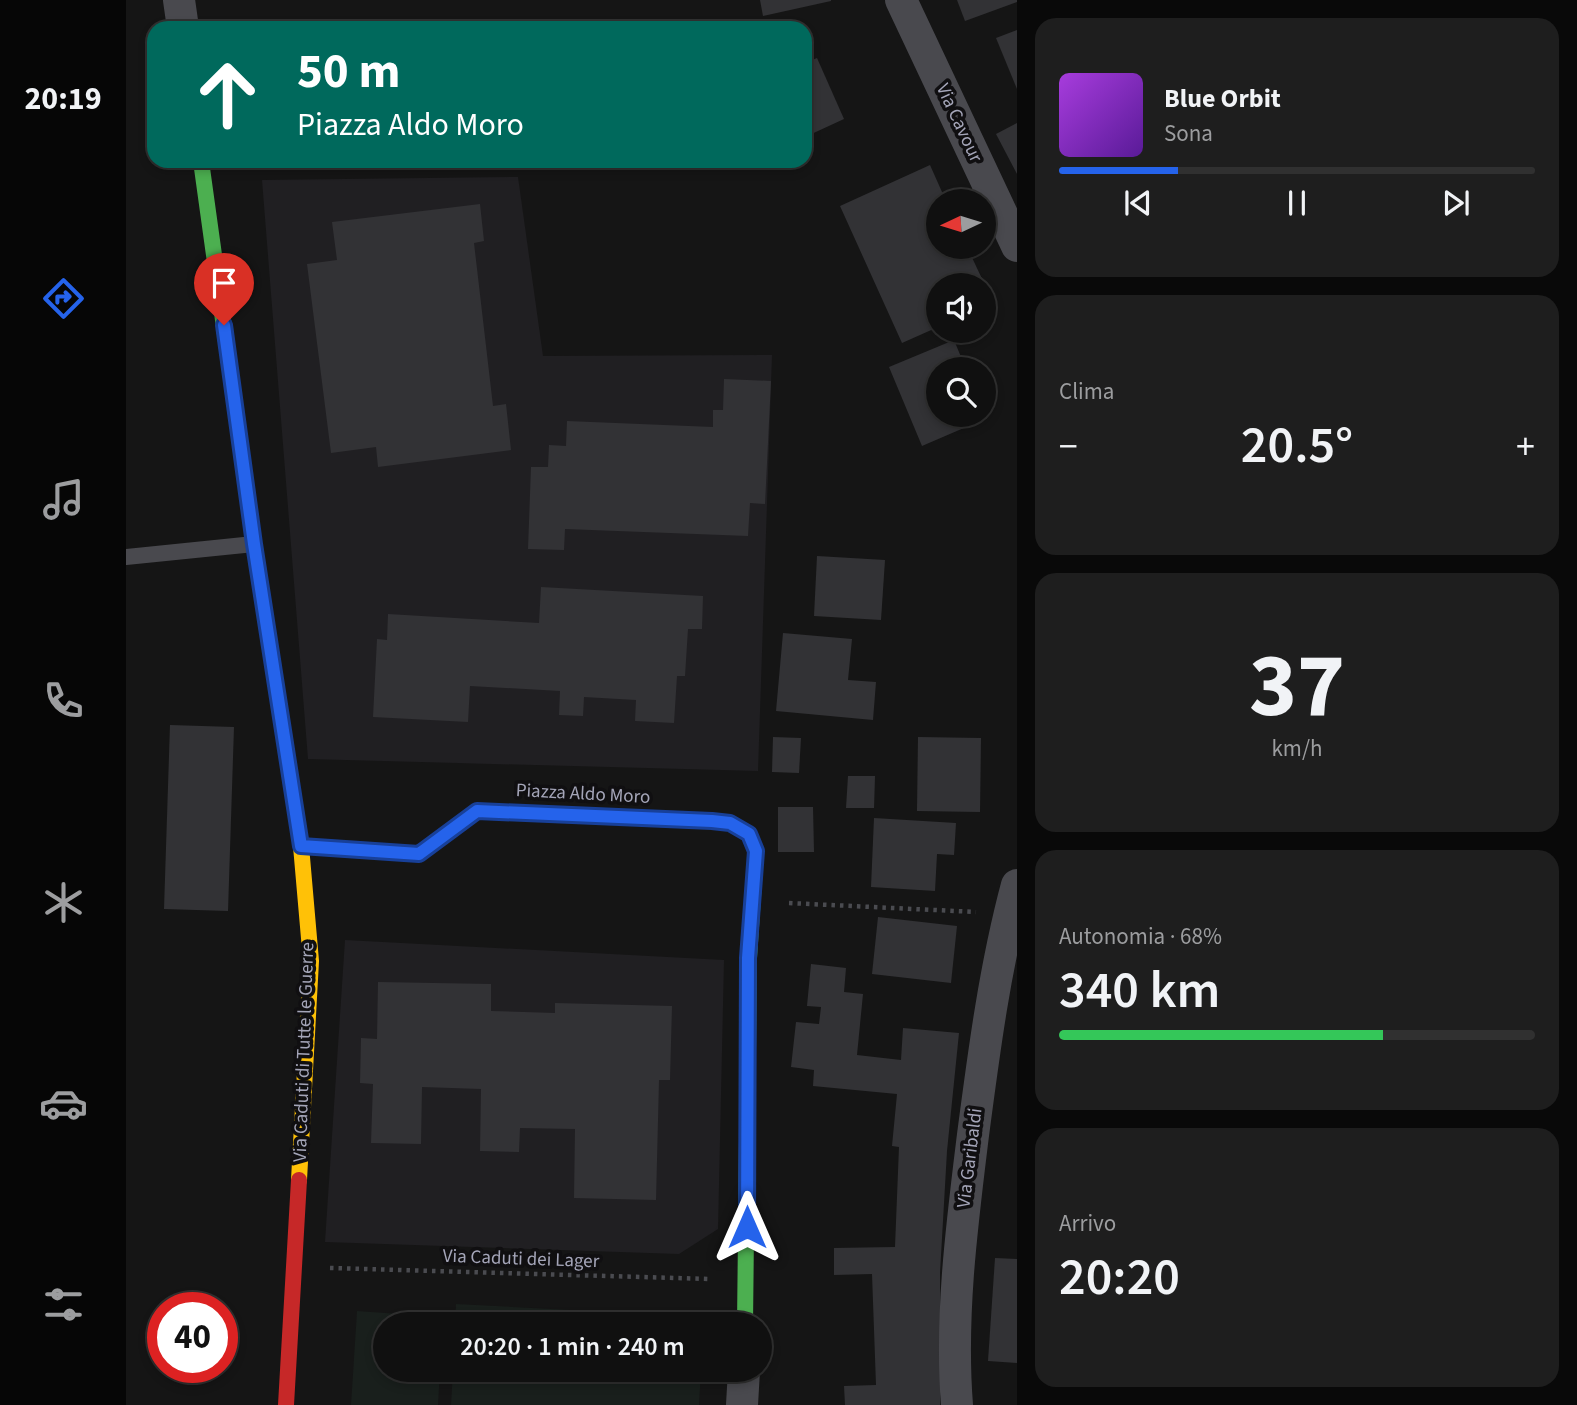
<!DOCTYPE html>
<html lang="it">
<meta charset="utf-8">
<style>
:root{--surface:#101010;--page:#1e1e1e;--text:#f1f3f6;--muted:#9c9d9f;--line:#303030;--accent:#2563eb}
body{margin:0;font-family:"Source Sans 3",sans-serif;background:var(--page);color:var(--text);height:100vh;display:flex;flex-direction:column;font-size:26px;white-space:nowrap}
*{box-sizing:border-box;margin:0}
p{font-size:23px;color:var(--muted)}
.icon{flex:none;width:38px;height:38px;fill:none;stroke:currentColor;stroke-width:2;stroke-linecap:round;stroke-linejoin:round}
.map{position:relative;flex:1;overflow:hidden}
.sheet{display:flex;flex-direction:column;gap:18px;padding:18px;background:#090909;width:560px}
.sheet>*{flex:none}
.top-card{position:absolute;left:21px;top:21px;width:665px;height:147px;border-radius:21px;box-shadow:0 4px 10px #0003,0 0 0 2px var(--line);background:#00695c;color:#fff;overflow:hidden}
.needle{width:46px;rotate:266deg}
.fabs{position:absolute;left:800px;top:189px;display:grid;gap:14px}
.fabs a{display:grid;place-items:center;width:70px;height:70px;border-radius:50%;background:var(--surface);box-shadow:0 4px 10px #0003,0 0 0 2px var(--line);font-size:35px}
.speed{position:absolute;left:21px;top:1292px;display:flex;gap:14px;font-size:35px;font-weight:700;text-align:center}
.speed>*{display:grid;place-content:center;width:91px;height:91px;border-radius:50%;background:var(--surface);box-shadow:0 4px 10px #0003,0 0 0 2px var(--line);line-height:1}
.speed .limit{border:10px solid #d22;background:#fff;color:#111}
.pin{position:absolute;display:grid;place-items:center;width:60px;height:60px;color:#fff;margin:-72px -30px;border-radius:50% 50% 50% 0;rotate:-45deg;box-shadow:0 0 7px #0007}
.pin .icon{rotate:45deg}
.me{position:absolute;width:77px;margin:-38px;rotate:0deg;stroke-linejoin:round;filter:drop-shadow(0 0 5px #0008)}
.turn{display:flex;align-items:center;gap:24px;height:147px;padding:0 35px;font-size:32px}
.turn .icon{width:91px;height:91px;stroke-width:2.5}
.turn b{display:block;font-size:49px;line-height:60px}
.big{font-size:52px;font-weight:600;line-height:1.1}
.sheet .tile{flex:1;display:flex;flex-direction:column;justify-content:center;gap:10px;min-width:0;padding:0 24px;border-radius:21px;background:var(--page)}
.sheet .dial{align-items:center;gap:0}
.dial b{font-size:91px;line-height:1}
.song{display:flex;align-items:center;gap:21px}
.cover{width:84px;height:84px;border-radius:10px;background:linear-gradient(135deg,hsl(280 70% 55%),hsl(270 70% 35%))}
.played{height:7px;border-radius:4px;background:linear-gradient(90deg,var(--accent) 25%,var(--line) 25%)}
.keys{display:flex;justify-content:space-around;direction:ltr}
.heat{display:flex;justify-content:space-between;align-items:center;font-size:38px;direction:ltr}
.charge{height:10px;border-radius:5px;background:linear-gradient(90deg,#34c759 68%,var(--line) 0)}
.trip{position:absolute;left:247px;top:1312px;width:399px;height:70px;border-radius:35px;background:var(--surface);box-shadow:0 4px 10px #0003,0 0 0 2px var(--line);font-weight:600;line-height:70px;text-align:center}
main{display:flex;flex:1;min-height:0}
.dock{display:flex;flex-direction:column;width:126px;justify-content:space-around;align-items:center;background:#060606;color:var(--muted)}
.dock .icon{width:49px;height:49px}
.dock .current{color:var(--accent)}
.dock b{font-size:32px;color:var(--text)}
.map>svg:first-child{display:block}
</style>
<main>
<nav class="dock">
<b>20:19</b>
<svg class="icon current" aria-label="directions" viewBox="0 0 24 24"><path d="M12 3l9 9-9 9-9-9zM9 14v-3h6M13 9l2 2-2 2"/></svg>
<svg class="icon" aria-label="music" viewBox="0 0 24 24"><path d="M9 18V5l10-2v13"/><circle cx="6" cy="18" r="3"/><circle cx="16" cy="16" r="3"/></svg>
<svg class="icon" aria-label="phone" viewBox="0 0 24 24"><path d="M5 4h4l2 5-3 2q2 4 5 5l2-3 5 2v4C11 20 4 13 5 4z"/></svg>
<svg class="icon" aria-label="climate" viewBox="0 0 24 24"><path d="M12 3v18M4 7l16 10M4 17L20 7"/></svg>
<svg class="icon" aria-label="car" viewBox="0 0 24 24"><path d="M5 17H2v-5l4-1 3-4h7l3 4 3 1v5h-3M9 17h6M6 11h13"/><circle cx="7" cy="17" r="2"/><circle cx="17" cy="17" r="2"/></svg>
<svg class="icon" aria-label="filters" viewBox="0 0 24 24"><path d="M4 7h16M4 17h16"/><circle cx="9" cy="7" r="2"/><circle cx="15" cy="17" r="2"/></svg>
</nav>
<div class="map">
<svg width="891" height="1405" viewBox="0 0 891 1405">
<rect width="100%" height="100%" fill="#151515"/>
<g fill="#201f22">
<path d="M392 177 417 356 646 355 632 771 182 759 136 180Z"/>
<path d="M219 940 598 960 592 1229 553 1254 199 1242Z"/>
</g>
<g fill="#191f1c">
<path d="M330 1304 578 1317 577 1325H329Z"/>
<path d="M231 1311 317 1317V1325H259V1370H314L312 1405H225Z"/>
<path d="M327 1370H575L573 1405H325Z"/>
</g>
<g fill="#323235">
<path d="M634 0H705V1L637 16Z"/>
<path d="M831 0H891V2L839 21Z"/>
<path d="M891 30V89L870 38Z"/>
<path d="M691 58 718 119 679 137V63Z"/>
<path d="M891 123V174L870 134Z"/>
<path d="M804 165 820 201H812V247H841L867 302 858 306V285H812V327L776 343 714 206Z"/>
<path d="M354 204 358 241 348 243 367 406 380 404 385 450 252 467 250 447 205 453 181 264 211 260 206 222Z"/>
<path d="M828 340 840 369H812V415H859L861 418 796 446 763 367Z"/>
<path d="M598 379 645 381 639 504 624 503 622 536 439 529 438 550 402 549 405 467H422L423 445 440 446 441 421 587 427V410H597Z"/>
<path d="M691 556 759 560 755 620 688 616Z"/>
<path d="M415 587 577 596 576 629H562L559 676H551L548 723 509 721 510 700 458 697 457 716 433 715 434 691 344 686 342 722 247 717 251 639 261 640 262 614 413 623Z"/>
<path d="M657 633 726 639 722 680 750 682 747 720 650 711Z"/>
<path d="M44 725 108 727 102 911 38 909Z"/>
<path d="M647 737 675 738 673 773 646 772Z"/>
<path d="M792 737 855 738 854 812 791 811Z"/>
<path d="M722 776H749L748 808H720Z"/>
<path d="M652 807H687L688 852H652Z"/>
<path d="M748 818 830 823 828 855 811 854 809 891 745 887Z"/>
<path d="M752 917 831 926 825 983 746 974Z"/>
<path d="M685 964 720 968 718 992 737 994 731 1055 775 1060 777 1028 833 1033 821 1151 814 1273V1405H719L718 1386 750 1385 746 1274 708 1275V1248L769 1247 773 1147 766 1146 771 1094 687 1086 688 1070 665 1067 670 1022 693 1024 695 1007 681 1006Z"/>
<path d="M252 982 365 984V1011L429 1013V1003L546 1006 544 1080H533L530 1200 448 1198 449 1129 394 1128 393 1152 354 1151 355 1089 296 1087 295 1144 245 1143 247 1084 234 1083 235 1038 251 1039Z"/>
<path d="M869 1258 891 1259V1363L862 1361Z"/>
</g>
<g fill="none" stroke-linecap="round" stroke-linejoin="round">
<g stroke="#4a4b50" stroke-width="4.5" stroke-dasharray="3.5 5" stroke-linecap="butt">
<path d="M663 903 850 912"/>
<path d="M204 1268 584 1279"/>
</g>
<path stroke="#49494e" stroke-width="16" d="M0 557 128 544"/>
<g stroke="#49494e" stroke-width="32">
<path d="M53 0 57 28"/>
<path d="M775 0 891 246"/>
<path d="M616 1405 618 1370"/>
<path d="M831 1405C824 1316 836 1224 847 1135 858 1051 869 967 891 885"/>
</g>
<g stroke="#4caf50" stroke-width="16">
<path d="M75 161 128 544 159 742"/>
<path d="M619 1325 623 958 630 851 623 834"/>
</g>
<g stroke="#ffc107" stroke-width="16">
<path d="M159 742 175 846 185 961 173 1180"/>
<path d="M175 846 293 854 351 811 586 821 604 823 623 834"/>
</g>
<path stroke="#c62828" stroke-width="16" d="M160 1405 173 1180"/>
</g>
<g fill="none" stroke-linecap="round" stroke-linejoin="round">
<g stroke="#184099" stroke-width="18">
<path id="route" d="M98 325 128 544 175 846 293 854 351 811 586 821 604 823 623 834 630 851 622 958 621 1227"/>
</g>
<use href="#route" stroke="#2563eb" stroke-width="12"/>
</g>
<g text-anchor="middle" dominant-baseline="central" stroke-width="7" stroke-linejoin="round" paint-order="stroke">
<g font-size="19" fill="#a4a5b8" stroke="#100f11">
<text transform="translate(833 123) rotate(65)">Via Cavour</text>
<text transform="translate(457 794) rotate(3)">Piazza Aldo Moro</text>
<text transform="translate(178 1052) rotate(-88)">Via Caduti di Tutte le Guerre</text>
<text transform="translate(844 1158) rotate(-83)">Via Garibaldi</text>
<text transform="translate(395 1259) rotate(2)">Via Caduti dei Lager</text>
</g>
</g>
</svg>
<div class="fabs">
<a><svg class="needle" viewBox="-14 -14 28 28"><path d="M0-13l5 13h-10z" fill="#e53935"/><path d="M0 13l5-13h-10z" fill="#9c9d9f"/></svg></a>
<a><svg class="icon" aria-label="sound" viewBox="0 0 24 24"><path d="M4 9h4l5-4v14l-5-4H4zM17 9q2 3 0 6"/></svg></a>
<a><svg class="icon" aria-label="search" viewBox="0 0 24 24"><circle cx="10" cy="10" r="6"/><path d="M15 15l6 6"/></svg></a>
</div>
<div class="speed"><div class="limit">40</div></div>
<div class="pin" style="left:98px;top:325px;background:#d93025"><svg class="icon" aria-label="arrive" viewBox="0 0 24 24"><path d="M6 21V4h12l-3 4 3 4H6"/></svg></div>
<svg class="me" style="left:621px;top:1227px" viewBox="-20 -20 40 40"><path d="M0-17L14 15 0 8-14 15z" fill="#2563eb" stroke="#fff" stroke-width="4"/></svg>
<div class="trip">20:20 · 1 min · 240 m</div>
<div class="top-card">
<div class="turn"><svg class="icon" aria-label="ahead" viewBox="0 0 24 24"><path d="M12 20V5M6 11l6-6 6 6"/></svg><div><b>50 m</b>Piazza Aldo Moro</div></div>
</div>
</div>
<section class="sheet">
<div class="tile">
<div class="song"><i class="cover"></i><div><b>Blue Orbit</b><p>Sona</p></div></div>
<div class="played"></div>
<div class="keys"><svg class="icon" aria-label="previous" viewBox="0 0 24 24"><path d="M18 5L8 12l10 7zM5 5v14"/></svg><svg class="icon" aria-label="pause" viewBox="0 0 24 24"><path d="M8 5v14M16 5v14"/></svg><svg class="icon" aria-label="next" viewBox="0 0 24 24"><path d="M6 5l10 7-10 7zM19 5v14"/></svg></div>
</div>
<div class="tile"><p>Clima</p>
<div class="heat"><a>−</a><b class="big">20.5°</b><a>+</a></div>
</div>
<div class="tile dial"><b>37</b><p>km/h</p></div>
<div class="tile"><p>Autonomia · 68%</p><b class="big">340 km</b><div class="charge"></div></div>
<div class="tile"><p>Arrivo</p><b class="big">20:20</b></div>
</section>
</main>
